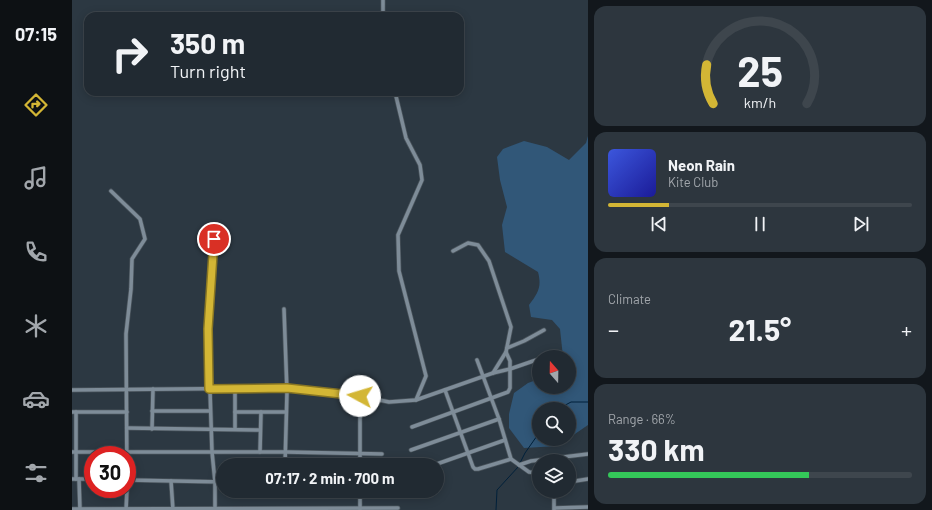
<!DOCTYPE html>
<meta charset="utf-8">
<style>
:root{--surface:#212a32;--page:#2d363e;--text:#f1f3f6;--muted:#a2a7ac;--line:#3e464d;--accent:#d3b635}
body{margin:0;font-family:Barlow,sans-serif;background:var(--page);color:var(--text);height:100vh;display:flex;flex-direction:column;font-size:15px;white-space:nowrap}
*{box-sizing:border-box;margin:0}
p{font-size:13px;color:var(--muted)}
.icon{flex:none;width:22px;height:22px;fill:none;stroke:currentColor;stroke-width:2;stroke-linecap:round;stroke-linejoin:round}
.map{position:relative;flex:1;overflow:hidden}
.side{display:flex;flex-direction:column;gap:6px;padding:6px;background:#12171c;width:344px}
.side>*{flex:none}
.guide{position:absolute;left:12px;top:12px;width:380px;height:84px;border-radius:12px;box-shadow:0 2px 10px #0003,0 0 0 1px var(--line);background:#212a32;color:var(--text);overflow:hidden}
.needle{width:26px;rotate:340deg}
.buttons{position:absolute;left:460px;top:350px;display:grid;gap:8px}
.buttons a{display:grid;place-items:center;width:44px;height:44px;border-radius:50%;background:var(--surface);box-shadow:0 2px 10px #0003,0 0 0 1px var(--line);font-size:20px}
.speed{position:absolute;left:12px;top:446px;display:flex;gap:8px;font-size:20px;font-weight:700;text-align:center}
.speed>*{display:grid;place-content:center;width:52px;height:52px;border-radius:50%;background:var(--surface);box-shadow:0 2px 10px #0003,0 0 0 1px var(--line);line-height:1}
.speed .limit{border:6px solid #d22;background:#fff;color:#111}
.pin{position:absolute;display:grid;place-items:center;width:34px;height:34px;color:#fff;margin:-17px;border:2px solid #fff;border-radius:50%;box-shadow:0 1px 4px #0007}
.me{position:absolute;width:44px;margin:-22px;rotate:276deg;stroke-linejoin:round;filter:drop-shadow(0 0 3px #0008)}
.turn{display:flex;align-items:center;gap:14px;height:84px;padding:0 20px;font-size:18px}
.turn .icon{width:52px;height:52px;stroke-width:2.5}
.turn b{display:block;font-size:28px;line-height:34px}
.big{font-size:30px;font-weight:700;line-height:1.1}
.side .widget{flex:1;display:flex;flex-direction:column;justify-content:center;gap:6px;min-width:0;padding:0 14px;border-radius:12px;background:var(--page)}
.side .dial{align-items:center;gap:0}
.dial svg{height:104px;overflow:visible;fill:none;stroke:var(--line);stroke-width:7;stroke-linecap:round;text-anchor:middle}
.dial text{fill:var(--text);stroke:none}
.song{display:flex;align-items:center;gap:12px}
.cover{width:48px;height:48px;border-radius:6px;background:linear-gradient(135deg,hsl(230 70% 55%),hsl(240 70% 35%))}
.played{height:4px;border-radius:2px;background:linear-gradient(90deg,var(--accent) 20%,var(--line) 20%)}
.keys{display:flex;justify-content:space-around;direction:ltr}
.heat{display:flex;justify-content:space-between;align-items:center;font-size:22px;direction:ltr}
.charge{height:6px;border-radius:3px;background:linear-gradient(90deg,#34c759 66%,var(--line) 0)}
.trip{position:absolute;left:144px;top:458px;width:228px;height:40px;border-radius:20px;background:var(--surface);box-shadow:0 2px 10px #0003,0 0 0 1px var(--line);font-weight:700;line-height:40px;text-align:center}
main{display:flex;flex:1;min-height:0}
.tabs{display:flex;flex-direction:column;width:72px;justify-content:space-around;align-items:center;background:#0d1114;color:var(--muted)}
.tabs .icon{width:28px;height:28px}
.tabs .current{color:var(--accent)}
.tabs b{font-size:18px;color:var(--text)}
.map>svg:first-child{display:block}
</style>
<main>
<nav class="tabs">
<b>07:15</b>
<svg class="icon current" aria-label="directions" viewBox="0 0 24 24"><path d="M12 3l9 9-9 9-9-9zM9 14v-3h6M13 9l2 2-2 2"/></svg>
<svg class="icon" aria-label="music" viewBox="0 0 24 24"><path d="M9 18V5l10-2v13"/><circle cx="6" cy="18" r="3"/><circle cx="16" cy="16" r="3"/></svg>
<svg class="icon" aria-label="phone" viewBox="0 0 24 24"><path d="M5 4h4l2 5-3 2q2 4 5 5l2-3 5 2v4C11 20 4 13 5 4z"/></svg>
<svg class="icon" aria-label="climate" viewBox="0 0 24 24"><path d="M12 3v18M4 7l16 10M4 17L20 7"/></svg>
<svg class="icon" aria-label="car" viewBox="0 0 24 24"><path d="M5 17H2v-5l4-1 3-4h7l3 4 3 1v5h-3M9 17h6M6 11h13"/><circle cx="7" cy="17" r="2"/><circle cx="17" cy="17" r="2"/></svg>
<svg class="icon" aria-label="filters" viewBox="0 0 24 24"><path d="M4 7h16M4 17h16"/><circle cx="9" cy="7" r="2"/><circle cx="15" cy="17" r="2"/></svg>
</nav>
<div class="map">
<svg width="516" height="510" viewBox="0 0 516 510">
<rect width="100%" height="100%" fill="#2c3842"/>
<path fill="#315778" d="M516 136V425L497 438V409H467V439H496L486 446 452 448 437 428V414L442 393 456 383 467 379V387H497V357H491L488 329 480 320 459 317 457 305C466 293 470 287 466 272L433 252 430 225 435 207 428 180 425 157 431 149 452 141 475 147 497 160 514 143Z"/>
<g fill="none" stroke-linecap="round" stroke-linejoin="round">
<g stroke="#00203a" stroke-width="1">
<path d="M486 409 499 402H516"/>
<path d="M448 463 453 453 467 433"/>
<path d="M424 510 425 490 447 466"/>
</g>
<g stroke="#49535b" stroke-width="5">
<g id="minor">
<path d="M311 0V16"/>
<path d="M39 191 68 219 73 239 60 259 59 289 54 334 55 480"/>
<path d="M142 239 136 329 140 452 143 482V509"/>
<path d="M212 309 215 392 213 465"/>
<path d="M435 348 452 341 472 330"/>
<path d="M472 357 480 354"/>
<path d="M405 360 427 419 439 459 457 472 467 473"/>
<path d="M421 373 434 352"/>
<path d="M0 390 215 388 288 396 317 402 344 400 354 376 327 271 326 235 350 180 348 165 334 138 323 92"/>
<path d="M373 390 401 467 403 469H406L439 459"/>
<path d="M344 400 421 373 438 369 467 359"/>
<path d="M80 411H138"/>
<path d="M0 412H55"/>
<path d="M4 412V479"/>
<path d="M163 412H214"/>
<path d="M340 427 436 392 438 388V361L434 352 439 327 417 261 406 245 396 243 381 251"/>
<path d="M55 428 188 430"/>
<path d="M80 429 81 389"/>
<path d="M163 429V388"/>
<path d="M339 450 427 419"/>
<path d="M0 452H214L310 454"/>
<path d="M188 452 189 412"/>
<path d="M288 465V384"/>
<path d="M362 465 433 440"/>
<path d="M447 465 459 461 516 454"/>
<path d="M0 479H21"/>
<path d="M7 479 8 510"/>
<path d="M55 480 151 482"/>
<path d="M99 481 101 510"/>
<path d="M497 482 516 479"/>
<path d="M288 491V509"/>
<path d="M482 491V510"/>
<path d="M483 508 516 507"/>
<path d="M0 509 326 508"/>
<path d="M54 510 55 489"/>
</g>
</g>
<use href="#minor" stroke="#7e8c98" stroke-width="3.5"/>
</g>
<g fill="none" stroke-linecap="round" stroke-linejoin="round">
<g stroke="#897622" stroke-width="10">
<path id="route" d="M142 239 136 329 137 389 215 388 288 396"/>
</g>
<use href="#route" stroke="#d3b635" stroke-width="7"/>
</g>
</svg>
<div class="buttons">
<a><svg class="needle" viewBox="-14 -14 28 28"><path d="M0-13l5 13h-10z" fill="#e53935"/><path d="M0 13l5-13h-10z" fill="#a2a7ac"/></svg></a>
<a><svg class="icon" aria-label="search" viewBox="0 0 24 24"><circle cx="10" cy="10" r="6"/><path d="M15 15l6 6"/></svg></a>
<a><svg class="icon" aria-label="layers" viewBox="0 0 24 24"><path d="M12 4l9 5-9 5-9-5zM3 14l9 5 9-5"/></svg></a>
</div>
<div class="speed"><div class="limit">30</div></div>
<div class="pin" style="left:142px;top:239px;background:#d93025"><svg class="icon" aria-label="arrive" viewBox="0 0 24 24"><path d="M6 21V4h12l-3 4 3 4H6"/></svg></div>
<svg class="me" style="left:288px;top:396px" viewBox="-20 -20 40 40"><circle r="19" fill="#fff"/><path d="M0-13L10 11 0 6-10 11z" fill="#d3b635"/></svg>
<div class="trip">07:17 · 2 min · 700 m</div>
<div class="guide">
<div class="turn"><svg class="icon" aria-label="right" viewBox="0 0 24 24"><path d="M7 20v-9h11M14 6l5 5-5 5"/></svg><div><b>350 m</b>Turn right</div></div>
</div>
</div>
<section class="side">
<div class="widget dial"><svg viewBox="0 0 100 80">
<path d="M14 69A42 42 0 1 1 86 69"/>
<path d="M14 69A42 42 0 0 1 9 39" stroke="#d3b635"/>
<text x="50" y="56" font-size="32" font-weight="700">25</text>
<text x="50" y="72" font-size="11">km/h</text>
</svg></div>
<div class="widget">
<div class="song"><i class="cover"></i><div><b>Neon Rain</b><p>Kite Club</p></div></div>
<div class="played"></div>
<div class="keys"><svg class="icon" aria-label="previous" viewBox="0 0 24 24"><path d="M18 5L8 12l10 7zM5 5v14"/></svg><svg class="icon" aria-label="pause" viewBox="0 0 24 24"><path d="M8 5v14M16 5v14"/></svg><svg class="icon" aria-label="next" viewBox="0 0 24 24"><path d="M6 5l10 7-10 7zM19 5v14"/></svg></div>
</div>
<div class="widget"><p>Climate</p>
<div class="heat"><a>−</a><b class="big">21.5°</b><a>+</a></div>
</div>
<div class="widget"><p>Range · 66%</p><b class="big">330 km</b><div class="charge"></div></div>
</section>
</main>
